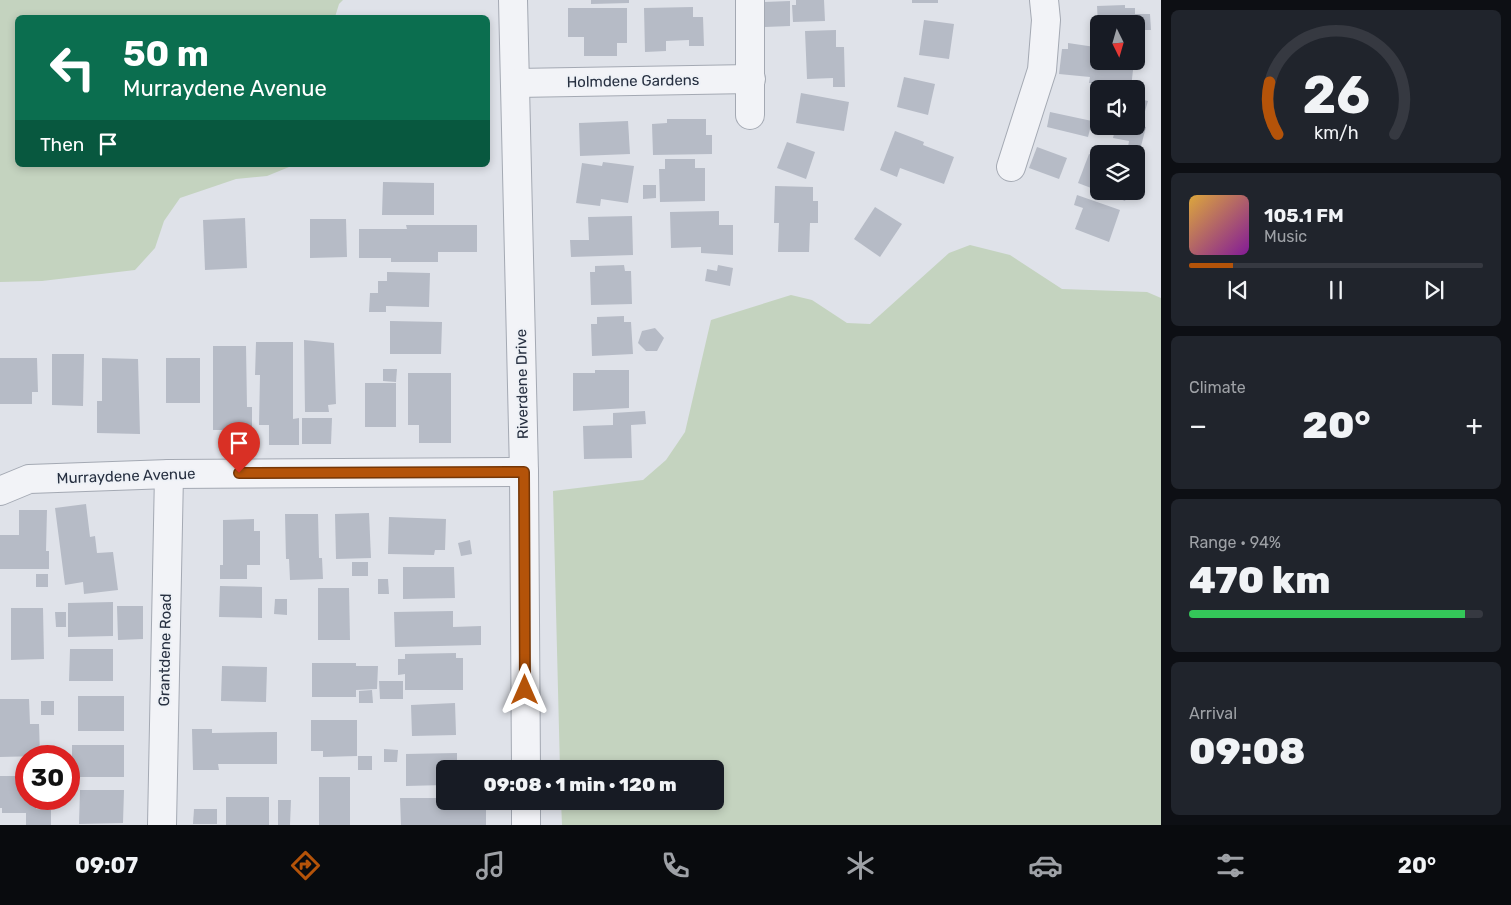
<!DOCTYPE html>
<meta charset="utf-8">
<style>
:root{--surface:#171b24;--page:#20242c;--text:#f1f3f6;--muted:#9ea1a6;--line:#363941;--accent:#b45309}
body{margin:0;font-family:Rubik,sans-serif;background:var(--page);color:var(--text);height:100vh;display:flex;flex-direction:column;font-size:19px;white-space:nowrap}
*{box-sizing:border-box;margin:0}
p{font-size:16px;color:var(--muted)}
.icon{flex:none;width:28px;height:28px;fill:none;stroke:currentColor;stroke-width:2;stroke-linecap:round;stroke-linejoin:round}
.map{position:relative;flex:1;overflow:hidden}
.sheet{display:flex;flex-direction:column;gap:10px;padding:10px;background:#0d0f14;width:350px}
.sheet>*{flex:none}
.hud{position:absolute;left:15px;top:15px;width:475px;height:152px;border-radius:8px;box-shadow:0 2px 8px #0003;background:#0b6e4f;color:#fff;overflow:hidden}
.needle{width:32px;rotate:175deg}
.fabs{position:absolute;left:1090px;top:15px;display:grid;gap:10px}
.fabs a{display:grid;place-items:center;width:55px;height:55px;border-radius:8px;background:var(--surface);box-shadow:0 2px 8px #0003;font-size:25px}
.speed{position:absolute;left:15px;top:745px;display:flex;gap:10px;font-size:25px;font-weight:700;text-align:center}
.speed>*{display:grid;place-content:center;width:65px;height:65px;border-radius:50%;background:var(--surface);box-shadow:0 2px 8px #0003;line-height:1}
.speed .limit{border:8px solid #d22;background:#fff;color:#111}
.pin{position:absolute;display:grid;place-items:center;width:42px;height:42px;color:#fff;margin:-51px -21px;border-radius:50% 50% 50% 0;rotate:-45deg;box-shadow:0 0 5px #0007}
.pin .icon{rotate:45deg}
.me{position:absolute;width:55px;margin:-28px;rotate:0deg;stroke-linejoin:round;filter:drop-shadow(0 0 4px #0008)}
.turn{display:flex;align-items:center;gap:18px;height:105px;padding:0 25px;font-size:22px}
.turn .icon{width:65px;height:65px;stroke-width:2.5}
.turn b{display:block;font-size:35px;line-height:42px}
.then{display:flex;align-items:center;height:48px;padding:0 25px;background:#0003;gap:10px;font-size:19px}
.big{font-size:38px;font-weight:800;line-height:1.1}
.sheet .tile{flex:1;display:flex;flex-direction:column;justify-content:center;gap:8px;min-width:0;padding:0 18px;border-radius:8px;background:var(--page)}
.sheet .dial{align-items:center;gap:0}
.dial svg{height:130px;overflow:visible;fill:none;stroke:var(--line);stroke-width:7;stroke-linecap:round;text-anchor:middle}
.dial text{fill:var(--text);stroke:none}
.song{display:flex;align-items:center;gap:15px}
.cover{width:60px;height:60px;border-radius:8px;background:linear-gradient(135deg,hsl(40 70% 55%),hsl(290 70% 35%))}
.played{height:5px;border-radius:2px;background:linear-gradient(90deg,var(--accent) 15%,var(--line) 15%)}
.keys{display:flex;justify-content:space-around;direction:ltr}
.heat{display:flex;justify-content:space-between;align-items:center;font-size:28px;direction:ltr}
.charge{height:8px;border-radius:4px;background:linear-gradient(90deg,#34c759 94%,var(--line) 0)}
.trip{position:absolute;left:436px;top:760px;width:288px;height:50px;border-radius:8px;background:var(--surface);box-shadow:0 2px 8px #0003;font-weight:800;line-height:50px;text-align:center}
.dock{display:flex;height:80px;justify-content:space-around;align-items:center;background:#090b0e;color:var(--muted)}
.dock .icon{width:35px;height:35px}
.dock .on{color:var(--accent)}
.dock b{font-size:22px;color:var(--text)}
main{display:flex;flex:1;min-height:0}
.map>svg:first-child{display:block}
</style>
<main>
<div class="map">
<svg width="1161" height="825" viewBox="0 0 1161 825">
<rect width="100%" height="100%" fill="#dfe2e9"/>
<g fill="#c4d3bf">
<path d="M0 0H343L339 4 335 17 18 18V165H294L267 176 236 179 180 198 164 221 155 248 135 270 42 281 0 282Z"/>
<path d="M970 245 1010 255 1062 289 1147 292 1161 298V825H562L561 801H715V769H560L553 491 643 480 666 460 685 432 711 320 791 295 812 300 847 323 870 324 949 253Z"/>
</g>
<g fill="#b6bbc6">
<path d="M591 0H629V3L591 4Z"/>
<path d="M796 0H824L825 21 793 22 792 5H796Z"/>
<rect x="912" y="0" width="26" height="3"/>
<path d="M790 1V26L765 27 764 2Z"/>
<path d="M1125 5V8H1135V14H1150L1151 30H1136V24H1098L1097 6Z"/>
<path d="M693 7V17H703L704 46H689V40L666 41V51L645 52 644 8Z"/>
<path d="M568 8H627V43H617V56H584V37H568Z"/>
<path d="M924 20 954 24 949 59 919 55Z"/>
<path d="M836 30V47H844L845 87H833V78L807 79 805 31Z"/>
<path d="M1068 43 1095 47V45H1099V61H1134L1131 88 1089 83 1090 77 1059 74 1062 49H1068Z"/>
<path d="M904 77 935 84 928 115 897 107Z"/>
<path d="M1095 91 1099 92V126H1136V125L1146 127 1140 150 1128 147 1129 141 1113 138 1114 134 1093 129 1098 112 1091 110Z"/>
<path d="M801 93 849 102 844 131 796 123Z"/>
<path d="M1136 98 1148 101 1143 118 1136 117Z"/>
<path d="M1050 112 1092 121 1088 137 1047 127Z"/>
<path d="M667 119H706V135H712V154L653 155 652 124 667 123Z"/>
<path d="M628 121 630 154 580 156 579 123Z"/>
<path d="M895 131 924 142 923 145 954 157 944 184 900 168 897 177 880 170Z"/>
<path d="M787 142 815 152 806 179 777 168Z"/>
<path d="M1037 147 1067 158 1059 179 1029 168Z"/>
<path d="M1089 154 1099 158V191L1078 183Z"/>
<path d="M665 159H695V168H705V201L660 202 659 169H665Z"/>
<path d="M603 162 634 166 628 203 601 199 600 206 576 203 582 163 602 166Z"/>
<path d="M383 182 434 183V215H382Z"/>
<path d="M643 185H656V198L643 199Z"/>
<path d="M775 186 813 187V201H818V223H810L809 252H778L779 223H774Z"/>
<path d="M1101 191H1129L1125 201Z"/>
<path d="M1077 195 1120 210 1109 242 1075 229 1083 208 1074 205Z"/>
<path d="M875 207 902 224 880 257 854 239Z"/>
<path d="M719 211V225H733V255L701 253V247L671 248 670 212Z"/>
<path d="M632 216 633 255 571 257 570 240H589L588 217Z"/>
<path d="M245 218 247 268 205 270 203 220Z"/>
<path d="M310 219H346L347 257 310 258Z"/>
<path d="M406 225H477V252H438V262H391V258H359V229H407Z"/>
<path d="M624 265 625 271H631L632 304 591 305 590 272H595V266Z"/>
<path d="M718 265 733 268 730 286 705 281 707 269 717 271Z"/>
<path d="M387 272 430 273 429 307 386 306V312H369L370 293H378V281H387Z"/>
<path d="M624 316V322H631L633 354 592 356 591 324H597V317Z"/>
<path d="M390 321 442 322 441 354H390Z"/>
<path d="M655 328 664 338 657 351H646L638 343 642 331Z"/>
<path d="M304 340 334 343 336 404 328 405 329 412H305Z"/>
<path d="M256 342H293V419L299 418V445H269V425H259L260 375H255Z"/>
<path d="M213 346H246L247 407H252V442H237V430H213Z"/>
<path d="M52 354H84L83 406 52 405Z"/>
<path d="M0 358H37L38 392H32V404H0Z"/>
<path d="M102 358 138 359 140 434 97 433V401H102Z"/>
<rect x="166" y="358" width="34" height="45"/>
<path d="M383 369H397L396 382 383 381Z"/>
<path d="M595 370H629V408L573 411V373H595Z"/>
<path d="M408 373H451V443H419V425H408Z"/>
<rect x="365" y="383" width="31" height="44"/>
<path d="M645 411 646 424 631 425 632 458 584 459 583 426 613 425V413Z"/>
<path d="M302 418H332L331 444H302Z"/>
<path d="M86 504 90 537 95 536 97 553 113 552 118 590 84 594 83 582 65 585 55 508Z"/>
<path d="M19 510H47L46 551H49V569H0V535H19Z"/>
<path d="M369 513 371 558 336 559 335 514Z"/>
<path d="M285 514H318L319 558H322L323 579 290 580 289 559H286Z"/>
<path d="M389 517 446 519 445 550H435L434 555 388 554Z"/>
<path d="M254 519V531H260V565H247V579H220V565H223V520Z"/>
<path d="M470 540 472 554 461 556 458 543Z"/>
<rect x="352" y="562" width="16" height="14"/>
<path d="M403 567H454L455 598 403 599Z"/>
<rect x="36" y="574" width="12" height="13"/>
<path d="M378 579H388L389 594H378Z"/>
<path d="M220 586 262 587V618L219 617Z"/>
<path d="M318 588H349L350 640H318Z"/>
<path d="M275 599H287V615L274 614Z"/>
<path d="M113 602V636L68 637V603Z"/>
<path d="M117 606H143V639L118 640Z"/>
<path d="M11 608H43L44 659 11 660Z"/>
<path d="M453 611V627L481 626V645L395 647 394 612Z"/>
<path d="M55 612H66V627H56Z"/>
<path d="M70 649H113V681H69Z"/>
<path d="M456 653V658H463V690H405V674L398 675V659H405V654Z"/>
<path d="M312 663H356V666H378L377 689 356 690V697H312Z"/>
<path d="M222 666 267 667 266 702 221 701Z"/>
<path d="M379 681H403V699H380Z"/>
<path d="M372 690 373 703H359V691Z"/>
<rect x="78" y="696" width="46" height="35"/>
<path d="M0 699H29L30 724H39L40 756 0 757Z"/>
<rect x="41" y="701" width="13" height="14"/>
<path d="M455 703 456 735 412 736 411 705Z"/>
<path d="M311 720H357V756L323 757V751H311Z"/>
<path d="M192 729H212V733L277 732V764H218L219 770H193Z"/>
<rect x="72" y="745" width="52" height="32"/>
<path d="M384 749 398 750 397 762H384Z"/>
<path d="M457 753V769H445V785L406 786V754Z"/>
<rect x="358" y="756" width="14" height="14"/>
<path d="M0 776H26V799H36V809L51 810V825H26V813H2V808H0Z"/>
<rect x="319" y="777" width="31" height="48"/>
<path d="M80 790H124L123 823 79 824Z"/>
<rect x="226" y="797" width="43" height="28"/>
<path d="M400 798H445V801H486V825H401Z"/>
<path d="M278 800H291L290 825H278Z"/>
<path d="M194 809H217V824H193Z"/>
</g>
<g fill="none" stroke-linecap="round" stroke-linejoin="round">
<g stroke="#a4a9b3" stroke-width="30">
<g id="street">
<path d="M513 0 524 472 526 769"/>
<path d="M516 83 751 79"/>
<path d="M750 115V0"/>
<path d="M1011 167 1042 70 1046 20 1044 0"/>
<path d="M0 491 29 479 169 474 524 472"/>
<path d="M526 801V825"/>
<path d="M162 825 169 474"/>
</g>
</g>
<use href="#street" stroke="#f2f3f7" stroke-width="28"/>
</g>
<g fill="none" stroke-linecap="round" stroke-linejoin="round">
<g stroke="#753606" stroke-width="12">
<path id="route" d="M239 473 524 472 525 690"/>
</g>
<use href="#route" stroke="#b45309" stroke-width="9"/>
</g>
<g text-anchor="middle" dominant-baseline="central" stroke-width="4" stroke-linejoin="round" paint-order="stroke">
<g font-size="15" fill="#273041" stroke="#eef1f6">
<text transform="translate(633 81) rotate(-1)">Holmdene Gardens</text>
<text transform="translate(522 384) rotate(-91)">Riverdene Drive</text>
<text transform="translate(126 476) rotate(-2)">Murraydene Avenue</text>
<text transform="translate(165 650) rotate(-89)">Grantdene Road</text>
</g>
</g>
</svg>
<div class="fabs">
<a><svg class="needle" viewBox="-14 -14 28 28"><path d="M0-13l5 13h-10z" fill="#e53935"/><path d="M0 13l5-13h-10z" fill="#9ea1a6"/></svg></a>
<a><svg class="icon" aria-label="sound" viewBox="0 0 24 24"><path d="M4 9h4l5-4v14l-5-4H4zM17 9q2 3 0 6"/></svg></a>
<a><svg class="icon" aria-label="layers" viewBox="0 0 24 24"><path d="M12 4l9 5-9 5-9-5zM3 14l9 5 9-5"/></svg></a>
</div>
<div class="speed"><div class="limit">30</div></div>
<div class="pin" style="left:239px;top:473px;background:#d93025"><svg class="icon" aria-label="arrive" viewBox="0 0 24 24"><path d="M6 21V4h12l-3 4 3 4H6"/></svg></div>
<svg class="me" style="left:525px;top:690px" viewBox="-20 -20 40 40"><path d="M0-17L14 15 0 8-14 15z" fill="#b45309" stroke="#fff" stroke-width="4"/></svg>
<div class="trip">09:08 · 1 min · 120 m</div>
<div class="hud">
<div class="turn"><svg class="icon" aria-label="left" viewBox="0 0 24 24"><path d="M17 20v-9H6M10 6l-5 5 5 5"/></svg><div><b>50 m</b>Murraydene Avenue</div></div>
<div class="then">Then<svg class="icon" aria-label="arrive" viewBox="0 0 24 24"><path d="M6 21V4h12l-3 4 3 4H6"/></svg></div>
</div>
</div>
<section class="sheet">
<div class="tile dial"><svg viewBox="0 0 100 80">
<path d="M14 69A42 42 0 1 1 86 69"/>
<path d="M14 69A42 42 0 0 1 9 37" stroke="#b45309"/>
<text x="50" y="56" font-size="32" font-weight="700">26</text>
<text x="50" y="72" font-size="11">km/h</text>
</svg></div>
<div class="tile">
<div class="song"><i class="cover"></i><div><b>105.1 FM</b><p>Music</p></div></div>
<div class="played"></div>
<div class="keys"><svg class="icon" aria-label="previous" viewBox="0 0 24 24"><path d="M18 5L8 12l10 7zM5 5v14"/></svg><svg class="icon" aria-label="pause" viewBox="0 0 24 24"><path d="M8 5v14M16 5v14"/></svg><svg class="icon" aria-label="next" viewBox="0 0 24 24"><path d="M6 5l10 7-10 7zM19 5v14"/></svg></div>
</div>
<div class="tile"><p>Climate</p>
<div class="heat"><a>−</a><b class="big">20°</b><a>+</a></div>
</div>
<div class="tile"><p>Range · 94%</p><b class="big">470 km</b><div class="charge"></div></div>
<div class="tile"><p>Arrival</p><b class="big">09:08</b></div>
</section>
</main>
<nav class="dock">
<b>09:07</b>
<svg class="icon on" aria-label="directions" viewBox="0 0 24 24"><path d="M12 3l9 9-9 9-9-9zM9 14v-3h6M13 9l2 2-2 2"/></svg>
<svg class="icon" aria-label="music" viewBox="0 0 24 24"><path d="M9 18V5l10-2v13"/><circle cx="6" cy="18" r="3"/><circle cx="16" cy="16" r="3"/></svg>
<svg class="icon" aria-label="phone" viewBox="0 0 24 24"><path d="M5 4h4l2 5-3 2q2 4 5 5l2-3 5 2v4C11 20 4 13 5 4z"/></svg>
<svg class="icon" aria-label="climate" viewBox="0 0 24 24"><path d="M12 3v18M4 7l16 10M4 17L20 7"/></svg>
<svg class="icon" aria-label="car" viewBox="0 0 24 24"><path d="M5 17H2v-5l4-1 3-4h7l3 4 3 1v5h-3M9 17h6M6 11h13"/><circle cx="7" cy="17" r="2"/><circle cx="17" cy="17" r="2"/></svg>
<svg class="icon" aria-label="filters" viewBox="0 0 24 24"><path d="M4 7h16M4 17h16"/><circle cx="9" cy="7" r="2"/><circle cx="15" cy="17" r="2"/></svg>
<b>20°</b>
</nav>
